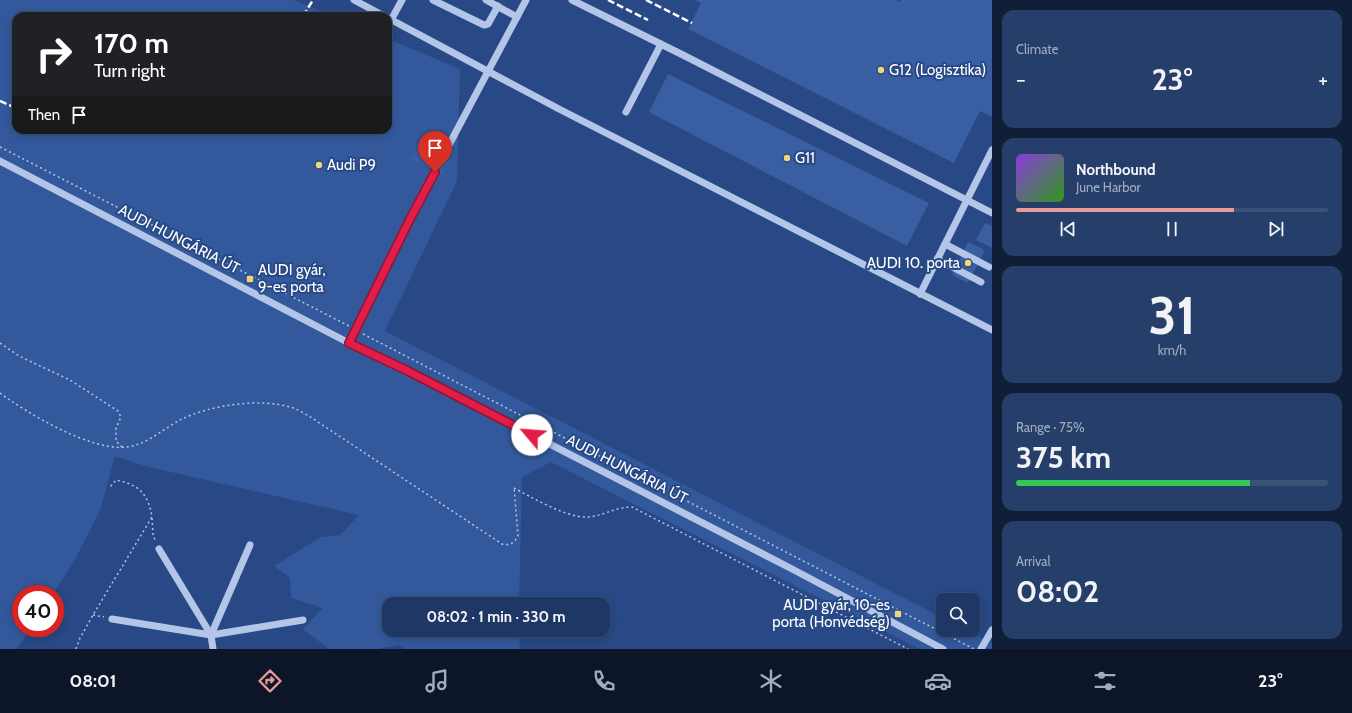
<!DOCTYPE html>
<meta charset="utf-8">
<style>
:root{--surface:#1e3764;--page:#263f6a;--text:#f1f3f6;--muted:#a1acbf;--line:#3c5178;--accent:#e69b98}
body{margin:0;font-family:Cabin,sans-serif;background:var(--page);color:var(--text);height:100vh;display:flex;flex-direction:column;font-size:15px;white-space:nowrap}
*{box-sizing:border-box;margin:0}
p{font-size:13px;color:var(--muted)}
.icon{flex:none;width:22px;height:22px;fill:none;stroke:currentColor;stroke-width:2;stroke-linecap:round;stroke-linejoin:round}
.map{position:relative;flex:1;overflow:hidden}
.drawer{display:flex;flex-direction:column;gap:10px;padding:10px;background:#101e37;width:360px}
.drawer>*{flex:none}
.hud{position:absolute;left:12px;top:12px;width:380px;height:122px;border-radius:12px;box-shadow:0 2px 10px #0003,0 0 0 1px var(--line);background:#202124;color:#fff;overflow:hidden}
.tools{position:absolute;left:936px;top:593px;display:grid;gap:8px}
.tools a{display:grid;place-items:center;width:44px;height:44px;border-radius:8px;background:var(--surface);box-shadow:0 2px 10px #0003,0 0 0 1px var(--line);font-size:20px}
.speed{position:absolute;left:12px;top:585px;display:flex;gap:8px;font-size:20px;font-weight:700;text-align:center}
.speed>*{display:grid;place-content:center;width:52px;height:52px;border-radius:50%;background:var(--surface);box-shadow:0 2px 10px #0003,0 0 0 1px var(--line);line-height:1}
.speed .limit{border:6px solid #d22;background:#fff;color:#111}
.pin{position:absolute;display:grid;place-items:center;width:34px;height:34px;color:#fff;margin:-41px -17px;border-radius:50% 50% 50% 0;rotate:-45deg;box-shadow:0 0 4px #0007}
.pin .icon{rotate:45deg}
.me{position:absolute;width:44px;margin:-22px;rotate:297deg;stroke-linejoin:round;filter:drop-shadow(0 0 3px #0008)}
.turn{display:flex;align-items:center;gap:14px;height:84px;padding:0 16px;font-size:18px}
.turn .icon{width:52px;height:52px;stroke-width:2.5}
.turn b{display:block;font-size:28px;line-height:34px}
.then{display:flex;align-items:center;height:38px;padding:0 16px;background:#0003;gap:8px;font-size:15px}
.big{font-size:30px;font-weight:700;line-height:1.1}
.drawer .card{flex:1;display:flex;flex-direction:column;justify-content:center;gap:6px;min-width:0;padding:0 14px;border-radius:12px;background:var(--page)}
.drawer .dial{align-items:center;gap:0}
.dial b{font-size:52px;line-height:1}
.song{display:flex;align-items:center;gap:12px}
.cover{width:48px;height:48px;border-radius:6px;background:linear-gradient(135deg,hsl(270 70% 55%),hsl(110 70% 35%))}
.played{height:4px;border-radius:2px;background:linear-gradient(90deg,var(--accent) 70%,var(--line) 70%)}
.keys{display:flex;justify-content:space-around;direction:ltr}
.heat{display:flex;justify-content:space-between;align-items:center;font-size:22px;direction:ltr}
.charge{height:6px;border-radius:3px;background:linear-gradient(90deg,#34c759 75%,var(--line) 0)}
.trip{position:absolute;left:382px;top:597px;width:228px;height:40px;border-radius:12px;background:var(--surface);box-shadow:0 2px 10px #0003,0 0 0 1px var(--line);font-weight:700;line-height:40px;text-align:center}
.menu{display:flex;height:64px;justify-content:space-around;align-items:center;background:#0c1628;color:var(--muted)}
.menu .icon{width:28px;height:28px}
.menu .selected{color:var(--accent)}
.menu b{font-size:18px;color:var(--text)}
main{display:flex;flex:1;min-height:0}
.map>svg:first-child{display:block}
</style>
<main>
<div class="map">
<svg width="992" height="649" viewBox="0 0 992 649">
<rect width="100%" height="100%" fill="#284985"/>
<path fill="#33599c" d="M0 0H294L332 16H16V130H388V39L460 69 457 181 385 331 943 618V630H966L992 643V649H920L551 462 522 477 519 604H389V630H519L520 649H406L400 645 377 649H329L303 629 323 608 291 598 290 578 274 566 321 537 340 535 359 515 145 466 115 456 100 511 73 563 53 594H21V628H31L17 649H0Z"/>
<g fill="#395ea1">
<path d="M695 0H896L900 2 901 0H992V117L980 111 954 163 688 29 701 3Z"/>
<path d="M668 74 929 203 907 246 649 112Z"/>
<path d="M418 146 449 162 442 175 411 159Z"/>
<path d="M985 223 992 226V248L976 240Z"/>
<path d="M968 242 985 250 968 283 952 275Z"/>
</g>
<g fill="none" stroke-linecap="round" stroke-linejoin="round">
<path stroke="#486497" stroke-width="7" stroke-dasharray="7 3.5" stroke-linecap="butt" d="M435 172 442 158"/>
<g stroke="#b3c6e7" stroke-width="1.5" stroke-dasharray="2 3" stroke-linecap="butt">
<path d="M0 147 349 326"/>
<path d="M363 334 974 649"/>
<path d="M0 343 19 356 70 380 118 411 121 417 116 428V441L123 448"/>
<path d="M0 393C27 413 92 452 127 447 146 445 163 429 180 420 209 405 259 398 290 407 298 409 305 414 312 418L502 544C510 546 514 543 518 536L514 487"/>
<path d="M514 488C531 497 567 518 586 517 602 517 614 507 632 507L908 649"/>
<path d="M152 518 153 535 156 542"/>
<path d="M93 615 104 617"/>
<path d="M76 649 80 638 93 615 152 517C148 493 139 485 116 480L110 487"/>
</g>
<g stroke="#b3c6e7" stroke-width="7">
<path d="M354 0 384 16"/>
<path d="M433 0 484 25 488 24 498 6"/>
<path d="M486 0 517 17"/>
<path d="M572 0 683 55 992 213"/>
<path d="M388 18 559 109 992 330"/>
<path d="M391 20 402 0"/>
<path d="M626 112 661 44"/>
<path d="M442 158 526 0"/>
<path d="M0 161 349 343 408 371 794 570 943 649"/>
<path d="M945 244 989 267"/>
<path d="M937 259 981 282"/>
<path d="M920 294 992 150"/>
<path d="M349 343 409 221 435 172"/>
<path d="M159 549 211 635"/>
<path d="M112 619 211 635"/>
<path d="M211 635 250 545"/>
<path d="M213 649 211 635 303 620"/>
<path d="M981 649 992 630"/>
</g>
<g stroke="#fff" stroke-width="2.5" stroke-dasharray="7 3" stroke-linecap="butt">
<path d="M608 0 648 20"/>
<path d="M646 0 692 23"/>
<path d="M303 16 313 0"/>
<path d="M0 101 16 108"/>
</g>
</g>
<g fill="none" stroke-linecap="round" stroke-linejoin="round">
<g stroke="#92132f" stroke-width="10">
<path id="route" d="M435 172 409 221 349 343 408 371 532 435"/>
</g>
<use href="#route" stroke="#e11d48" stroke-width="7"/>
</g>
<g fill="#efd779" stroke="#284985" stroke-width="1.5">
<circle cx="881" cy="70" r="4"/>
<circle cx="787" cy="158" r="4"/>
<circle cx="319" cy="165" r="4"/>
<circle cx="968" cy="263" r="4"/>
<rect x="246" y="275" width="8" height="8" rx="2"/>
<rect x="894" y="610" width="8" height="8" rx="2"/>
</g>
<g text-anchor="middle" dominant-baseline="central" stroke-width="4" stroke-linejoin="round" paint-order="stroke">
<g font-size="15" fill="#fff" stroke="#284985" text-anchor="start">
<text x="889" y="70">G12 (Logisztika)</text>
<text x="795" y="158">G11</text>
<text x="327" y="165">Audi P9</text>
<text x="960" y="263" text-anchor="end">AUDI 10. porta</text>
<text x="258" y="270">AUDI gyár,<tspan x="258" dy="17">9-es porta</tspan></text>
<text x="890" y="605" text-anchor="end">AUDI gyár, 10-es<tspan x="890" dy="17">porta (Honvédség)</tspan></text>
</g>
<g font-size="15" fill="#fff" stroke="#284985">
<text transform="translate(179 239) rotate(27)">AUDI HUNGÁRIA ÚT</text>
<text transform="translate(627 469) rotate(27)">AUDI HUNGÁRIA ÚT</text>
</g>
</g>
</svg>
<div class="tools">
<a><svg class="icon" aria-label="search" viewBox="0 0 24 24"><circle cx="10" cy="10" r="6"/><path d="M15 15l6 6"/></svg></a>
</div>
<div class="speed"><div class="limit">40</div></div>
<div class="pin" style="left:435px;top:172px;background:#d93025"><svg class="icon" aria-label="arrive" viewBox="0 0 24 24"><path d="M6 21V4h12l-3 4 3 4H6"/></svg></div>
<svg class="me" style="left:532px;top:435px" viewBox="-20 -20 40 40"><circle r="19" fill="#fff"/><path d="M0-13L10 11 0 6-10 11z" fill="#e11d48"/></svg>
<div class="trip">08:02 · 1 min · 330 m</div>
<div class="hud">
<div class="turn"><svg class="icon" aria-label="right" viewBox="0 0 24 24"><path d="M7 20v-9h11M14 6l5 5-5 5"/></svg><div><b>170 m</b>Turn right</div></div>
<div class="then">Then<svg class="icon" aria-label="arrive" viewBox="0 0 24 24"><path d="M6 21V4h12l-3 4 3 4H6"/></svg></div>
</div>
</div>
<section class="drawer">
<div class="card"><p>Climate</p>
<div class="heat"><a>−</a><b class="big">23°</b><a>+</a></div>
</div>
<div class="card">
<div class="song"><i class="cover"></i><div><b>Northbound</b><p>June Harbor</p></div></div>
<div class="played"></div>
<div class="keys"><svg class="icon" aria-label="previous" viewBox="0 0 24 24"><path d="M18 5L8 12l10 7zM5 5v14"/></svg><svg class="icon" aria-label="pause" viewBox="0 0 24 24"><path d="M8 5v14M16 5v14"/></svg><svg class="icon" aria-label="next" viewBox="0 0 24 24"><path d="M6 5l10 7-10 7zM19 5v14"/></svg></div>
</div>
<div class="card dial"><b>31</b><p>km/h</p></div>
<div class="card"><p>Range · 75%</p><b class="big">375 km</b><div class="charge"></div></div>
<div class="card"><p>Arrival</p><b class="big">08:02</b></div>
</section>
</main>
<nav class="menu">
<b>08:01</b>
<svg class="icon selected" aria-label="directions" viewBox="0 0 24 24"><path d="M12 3l9 9-9 9-9-9zM9 14v-3h6M13 9l2 2-2 2"/></svg>
<svg class="icon" aria-label="music" viewBox="0 0 24 24"><path d="M9 18V5l10-2v13"/><circle cx="6" cy="18" r="3"/><circle cx="16" cy="16" r="3"/></svg>
<svg class="icon" aria-label="phone" viewBox="0 0 24 24"><path d="M5 4h4l2 5-3 2q2 4 5 5l2-3 5 2v4C11 20 4 13 5 4z"/></svg>
<svg class="icon" aria-label="climate" viewBox="0 0 24 24"><path d="M12 3v18M4 7l16 10M4 17L20 7"/></svg>
<svg class="icon" aria-label="car" viewBox="0 0 24 24"><path d="M5 17H2v-5l4-1 3-4h7l3 4 3 1v5h-3M9 17h6M6 11h13"/><circle cx="7" cy="17" r="2"/><circle cx="17" cy="17" r="2"/></svg>
<svg class="icon" aria-label="filters" viewBox="0 0 24 24"><path d="M4 7h16M4 17h16"/><circle cx="9" cy="7" r="2"/><circle cx="15" cy="17" r="2"/></svg>
<b>23°</b>
</nav>
